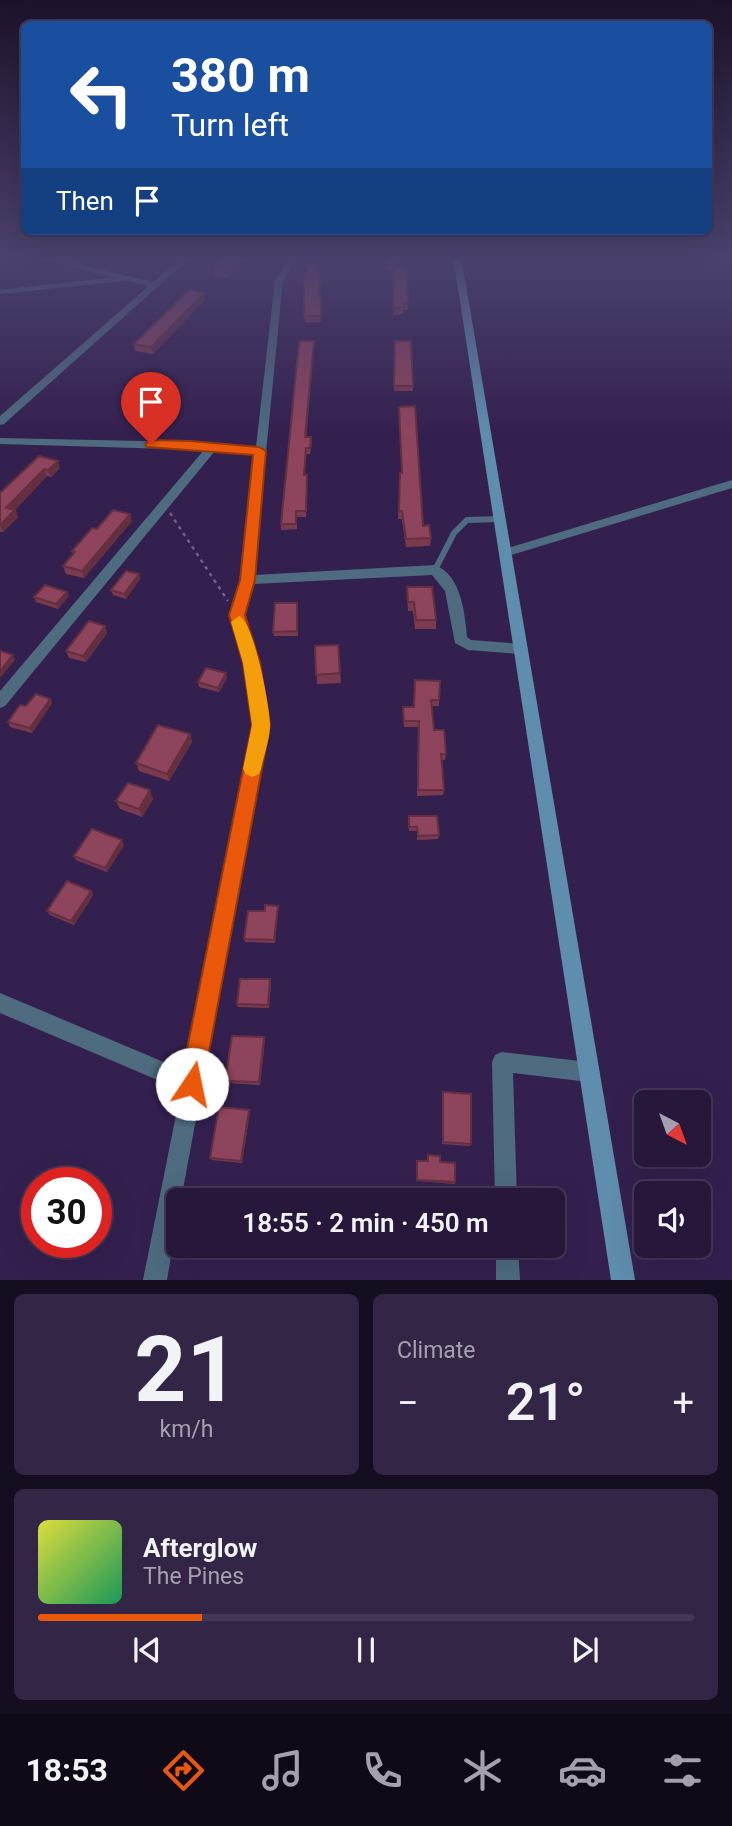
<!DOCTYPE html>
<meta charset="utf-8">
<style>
:root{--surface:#27183b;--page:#332546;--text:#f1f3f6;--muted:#a4a0af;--line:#433755;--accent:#ea580c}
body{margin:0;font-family:Roboto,sans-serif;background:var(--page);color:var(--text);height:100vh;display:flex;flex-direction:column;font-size:26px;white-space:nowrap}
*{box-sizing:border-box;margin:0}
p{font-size:23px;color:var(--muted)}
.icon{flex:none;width:38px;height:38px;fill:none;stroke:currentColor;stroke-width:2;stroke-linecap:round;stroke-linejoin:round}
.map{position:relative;height:1280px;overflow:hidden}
.side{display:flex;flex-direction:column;gap:14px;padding:14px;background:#150d20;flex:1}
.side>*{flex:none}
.hud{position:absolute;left:21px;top:21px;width:691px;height:214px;border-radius:10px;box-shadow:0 7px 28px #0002,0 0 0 2px var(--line);background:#1a4fa0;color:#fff;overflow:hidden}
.needle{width:46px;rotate:139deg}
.fabs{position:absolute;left:634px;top:1090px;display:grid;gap:14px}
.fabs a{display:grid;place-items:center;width:77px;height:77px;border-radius:10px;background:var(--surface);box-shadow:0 7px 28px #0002,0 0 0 2px var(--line);font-size:35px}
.speed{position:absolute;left:21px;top:1167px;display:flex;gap:14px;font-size:35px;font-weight:700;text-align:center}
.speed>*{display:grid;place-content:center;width:91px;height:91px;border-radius:50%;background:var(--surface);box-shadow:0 7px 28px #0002,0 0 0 2px var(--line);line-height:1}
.speed .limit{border:10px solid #d22;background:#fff;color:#111}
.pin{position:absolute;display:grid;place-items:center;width:60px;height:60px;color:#fff;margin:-72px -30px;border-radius:50% 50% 50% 0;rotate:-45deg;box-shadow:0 0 7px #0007}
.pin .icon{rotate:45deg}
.me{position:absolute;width:77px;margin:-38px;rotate:11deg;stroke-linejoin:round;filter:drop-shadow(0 0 5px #0008)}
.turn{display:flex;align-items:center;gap:24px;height:147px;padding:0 35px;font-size:32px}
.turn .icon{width:91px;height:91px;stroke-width:2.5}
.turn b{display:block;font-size:49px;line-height:60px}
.then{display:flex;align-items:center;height:66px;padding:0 35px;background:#0003;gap:14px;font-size:26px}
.big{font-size:52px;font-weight:600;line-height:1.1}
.side .tile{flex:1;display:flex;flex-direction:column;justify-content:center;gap:10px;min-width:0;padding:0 24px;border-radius:10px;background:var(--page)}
.side .dial{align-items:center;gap:0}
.dial b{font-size:91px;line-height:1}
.song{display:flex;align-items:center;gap:21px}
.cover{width:84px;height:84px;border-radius:10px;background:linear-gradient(135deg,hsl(60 70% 55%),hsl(150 70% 35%))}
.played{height:7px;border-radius:4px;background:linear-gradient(90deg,var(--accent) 25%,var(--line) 25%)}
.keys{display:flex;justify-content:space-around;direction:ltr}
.heat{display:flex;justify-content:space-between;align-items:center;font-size:38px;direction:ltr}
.side .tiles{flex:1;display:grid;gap:14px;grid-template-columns:1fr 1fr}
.tile:last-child{grid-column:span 2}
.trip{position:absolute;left:166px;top:1188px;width:399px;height:70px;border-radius:10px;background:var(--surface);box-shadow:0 7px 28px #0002,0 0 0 2px var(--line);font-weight:600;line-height:70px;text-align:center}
.tabs{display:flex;height:112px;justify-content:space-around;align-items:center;background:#100a18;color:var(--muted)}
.tabs .icon{width:49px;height:49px}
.tabs .on{color:var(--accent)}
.tabs b{font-size:32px;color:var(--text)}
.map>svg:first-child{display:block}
</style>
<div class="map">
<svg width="732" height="1280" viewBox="0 0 732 1280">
<rect width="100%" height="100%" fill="#34204f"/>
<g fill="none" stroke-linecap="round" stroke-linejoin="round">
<path stroke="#716189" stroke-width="2.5" stroke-dasharray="3.5 4.5" stroke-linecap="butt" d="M170 513 228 601"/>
<g stroke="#4e6b80" stroke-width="4.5">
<path d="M37 256 122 277"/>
<path d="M0 292 128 278 154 285"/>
</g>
<path stroke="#4e6b80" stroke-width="6" d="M435 570 454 533 467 520 500 519"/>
<g fill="#4e6b80" fill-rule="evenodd">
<path d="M58 256H67L60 263H54L53 261Z"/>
<path d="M291 256H299L283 280 254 575 435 565C461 575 465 613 467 637L471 640 521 644 526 645 528 649 526 653 521 654 468 650 455 643 445 591 432 575 252 584 244 615 259 663 269 725 181 1200H178V1216L167 1280H143L181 1090 0 1013V993L185 1071 253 725 245 663 230 615 240 580 255 454 215 451 5 706 0 708V691L204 450 0 444V438L190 442 256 447 275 280Z"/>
<path d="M732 480V488L505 557 499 553 501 550Z"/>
<path d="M502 1052 589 1062 596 1065 599 1072 596 1079 589 1082 513 1073 517 1200H495L492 1062 495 1055Z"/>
<path d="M496 1246H518L520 1280H496Z"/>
</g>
<path fill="#4e6b80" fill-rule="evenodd" d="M183 256H192L4 424 0 425V416Z"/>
<path fill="#5f8dae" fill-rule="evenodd" d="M453 256H461L635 1280H611Z"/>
</g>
<g fill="#7b3a50">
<path d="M225 256H249L227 278 215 276 214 267Z"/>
<path d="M387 256H401V269L408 303V310H403V314L393 315 394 269H387Z"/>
<path d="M319 265 321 322 305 323 304 316Z"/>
<path d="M205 300 153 354 135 351 134 344Z"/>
<path d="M395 341 413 386V391H394Z"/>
<path d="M314 346 306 437H311L312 442 310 454H306L305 475 307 480 306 517H297V529L281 530V524Z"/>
<path d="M399 407 423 526 431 538 430 546 406 547 402 519H398L400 473H402Z"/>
<path d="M39 456 60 468 51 477 47 476 15 510 18 517 3 532H0V493Z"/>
<path d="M130 514 132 521 84 578 66 574 63 566 73 554 72 551 97 529Z"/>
<path d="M139 574 140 579 126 599 113 595 111 590Z"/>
<path d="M407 587 436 620V629H415L413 611H408Z"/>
<path d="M69 596 58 609 36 602 34 597Z"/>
<path d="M297 603 298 636H274L273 632Z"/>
<path d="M105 626 107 633 86 662 69 658 66 651Z"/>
<path d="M338 645 341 683 317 684 315 646Z"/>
<path d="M227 678 219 692 199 687 198 682Z"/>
<path d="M415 680 439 700V706H431L434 730 446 754 445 760H442L444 790 443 795 417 796 418 727H404L403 713V707H414Z"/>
<path d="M50 699 52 703 32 733 10 727 8 722 26 706Z"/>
<path d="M190 734 192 742 169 781 139 771 136 763Z"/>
<path d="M153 799 142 817 120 809 116 801Z"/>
<path d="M409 816 439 835 438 839 417 840V831H409Z"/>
<path d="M124 845 107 872 76 860 74 856Z"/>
<path d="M91 891 93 895 74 925 50 915 47 911Z"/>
<path d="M278 909 275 943 245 942 244 939 265 911Z"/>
<path d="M270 979 271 983 269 1008 238 1007 237 1004Z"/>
<path d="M264 1037 265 1040 260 1085 227 1083 225 1081Z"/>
<path d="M443 1092 471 1144 470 1146 442 1144Z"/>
<path d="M249 1110 250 1112 242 1163 212 1160 210 1158Z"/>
<path d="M428 1155 440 1162 455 1182V1184L416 1181 417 1163 427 1161Z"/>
<path d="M252 1246 251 1252 209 1250 207 1248Z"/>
</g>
<g fill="#643041">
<path d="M239 256H249L227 278 226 269Z"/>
<path d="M204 293 205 300 153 354 151 347Z"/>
<path d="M314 341V346L306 442 305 437Z"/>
<path d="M58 461 60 468 51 477 48 470Z"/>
<path d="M44 469 47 476 10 515 6 508Z"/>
<path d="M15 510 18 517 3 532 0 525Z"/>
<path d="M130 514 132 521 84 578 82 571Z"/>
<path d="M139 574 140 579 126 599 124 594Z"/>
<path d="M67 592 69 596 58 609 56 604Z"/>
<path d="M105 626 107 633 86 662 83 656Z"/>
<path d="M13 655 15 660 0 678V671Z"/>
<path d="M226 673 227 678 219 692 218 688Z"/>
<path d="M50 699 52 703 32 733 30 728Z"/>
<path d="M190 734 192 742 169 781 167 774Z"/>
<path d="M150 790 153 799 142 817 139 809Z"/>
<path d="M122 840 124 845 107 872 105 868Z"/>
<path d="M91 891 93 895 74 925 71 921Z"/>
<path d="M278 906V909L275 943 274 940Z"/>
<path d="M270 979 271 983 269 1008 268 1005Z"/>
<path d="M264 1037 265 1040 260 1085 259 1082Z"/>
<path d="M249 1110 250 1112 242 1163 241 1161Z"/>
</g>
<g fill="#8f445d" stroke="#643041" stroke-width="2">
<path d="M225 256H239L226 269 214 267Z"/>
<path d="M387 256H401V265L387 264Z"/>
<path d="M308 265H319L321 316H304V278Z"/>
<path d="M394 269H407L408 303H403L404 307 393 308Z"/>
<path d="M189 290 204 293 151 347 134 344Z"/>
<path d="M300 341H314L305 437H311L310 448H306L304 475H307L306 511H296V524H281L298 352Z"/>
<path d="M395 341H411L413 386H394Z"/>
<path d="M415 406 423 526 429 525 431 538 406 539 402 511H399L400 473H402L399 407Z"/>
<path d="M39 456 58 461 48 470 44 469 6 508 15 510 0 525V493Z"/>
<path d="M113 510 130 514 82 571 63 566 75 552 72 551 92 528 97 529Z"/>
<path d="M126 571 139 574 124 594 111 590Z"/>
<path d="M45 585 67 592 56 604 34 597Z"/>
<path d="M407 587H432L436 620H416L414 602H408Z"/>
<path d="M275 603H297V631L273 632Z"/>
<path d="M89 621 105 626 83 656 66 651Z"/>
<path d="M338 645 340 673 316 675 315 646Z"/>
<path d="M0 651 13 655 0 671Z"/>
<path d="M206 668 226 673 218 688 198 682Z"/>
<path d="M415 680 440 681 439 700H431L434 730H444L446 754H441L444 790H418L419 721H404L403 707H414Z"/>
<path d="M36 694 50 699 30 728 8 722 20 705 26 706Z"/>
<path d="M158 725 190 734 167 774 136 763Z"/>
<path d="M128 783 150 790 139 809 116 801Z"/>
<path d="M409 816H437L439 835 418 836 417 827H409Z"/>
<path d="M92 829 122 840 105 868 74 856Z"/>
<path d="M67 881 91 891 71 921 47 911Z"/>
<path d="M265 905 278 906 274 940 244 939 248 911H265Z"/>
<path d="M240 979H270L268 1005 237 1004Z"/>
<path d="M232 1036 264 1037 259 1082 225 1081Z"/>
<path d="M443 1092 471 1094V1144L443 1142Z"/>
<path d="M219 1107 249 1110 241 1161 210 1158Z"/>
<path d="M428 1155 440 1156V1162L455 1163V1182L417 1180V1161H428Z"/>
<path d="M207 1246H250V1251L207 1248Z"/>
</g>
<linearGradient id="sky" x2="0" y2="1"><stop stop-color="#1d122b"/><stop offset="0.59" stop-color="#4a426e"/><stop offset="1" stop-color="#4a426e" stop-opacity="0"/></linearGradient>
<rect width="732" height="435" fill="url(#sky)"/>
<path fill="#ea580c" stroke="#983908" stroke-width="2" d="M151 440 190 441 259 447 266 451 255 580 245 615 260 663 270 725 203 1084 200 1092 192 1096 183 1092 180 1084 252 725 243 663 229 615 240 580 253 455 147 447 145 444Z"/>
<path fill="#f59e0b" d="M239 616C254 621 270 707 270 725 270 739 264 755 261 769L259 774 252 777 246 774 243 769 252 725 243 663 231 622Z"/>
</svg>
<div class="fabs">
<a><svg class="needle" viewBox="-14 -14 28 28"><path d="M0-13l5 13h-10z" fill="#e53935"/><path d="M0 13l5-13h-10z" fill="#a4a0af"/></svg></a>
<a><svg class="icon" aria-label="sound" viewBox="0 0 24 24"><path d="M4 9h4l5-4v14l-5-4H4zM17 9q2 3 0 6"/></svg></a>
</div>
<div class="speed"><div class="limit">30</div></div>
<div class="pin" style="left:151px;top:444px;background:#d93025"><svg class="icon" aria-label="arrive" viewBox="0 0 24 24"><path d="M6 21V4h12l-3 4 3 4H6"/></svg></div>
<svg class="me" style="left:192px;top:1084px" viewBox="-20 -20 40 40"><circle r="19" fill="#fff"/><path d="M0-13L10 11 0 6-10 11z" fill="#ea580c"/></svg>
<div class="trip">18:55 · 2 min · 450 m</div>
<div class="hud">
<div class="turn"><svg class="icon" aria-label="left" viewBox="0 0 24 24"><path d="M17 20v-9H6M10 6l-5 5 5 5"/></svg><div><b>380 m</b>Turn left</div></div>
<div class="then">Then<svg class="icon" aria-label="arrive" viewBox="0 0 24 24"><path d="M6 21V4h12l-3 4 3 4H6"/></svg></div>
</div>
</div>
<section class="side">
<div class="tiles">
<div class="tile dial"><b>21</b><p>km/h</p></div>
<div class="tile"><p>Climate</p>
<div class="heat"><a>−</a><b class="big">21°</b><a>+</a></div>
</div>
<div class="tile">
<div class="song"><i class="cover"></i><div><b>Afterglow</b><p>The Pines</p></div></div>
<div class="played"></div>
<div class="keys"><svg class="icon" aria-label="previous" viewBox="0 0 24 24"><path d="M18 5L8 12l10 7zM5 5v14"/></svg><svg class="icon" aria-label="pause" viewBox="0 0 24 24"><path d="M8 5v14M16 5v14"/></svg><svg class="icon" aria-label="next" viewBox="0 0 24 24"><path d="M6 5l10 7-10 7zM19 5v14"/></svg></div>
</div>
</div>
</section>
<nav class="tabs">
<b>18:53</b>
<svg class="icon on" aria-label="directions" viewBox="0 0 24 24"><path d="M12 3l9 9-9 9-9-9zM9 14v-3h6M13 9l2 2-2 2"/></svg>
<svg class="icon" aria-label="music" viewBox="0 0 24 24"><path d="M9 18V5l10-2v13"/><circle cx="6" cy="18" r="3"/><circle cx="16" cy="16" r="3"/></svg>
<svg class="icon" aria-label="phone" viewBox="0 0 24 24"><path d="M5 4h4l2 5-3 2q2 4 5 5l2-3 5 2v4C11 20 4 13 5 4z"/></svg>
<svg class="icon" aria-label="climate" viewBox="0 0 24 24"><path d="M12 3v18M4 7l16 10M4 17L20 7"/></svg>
<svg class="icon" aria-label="car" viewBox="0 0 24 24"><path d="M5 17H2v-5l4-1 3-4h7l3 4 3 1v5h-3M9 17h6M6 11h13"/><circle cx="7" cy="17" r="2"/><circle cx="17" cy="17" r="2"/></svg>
<svg class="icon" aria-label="filters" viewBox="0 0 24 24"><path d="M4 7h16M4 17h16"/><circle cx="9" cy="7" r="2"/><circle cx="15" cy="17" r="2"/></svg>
</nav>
